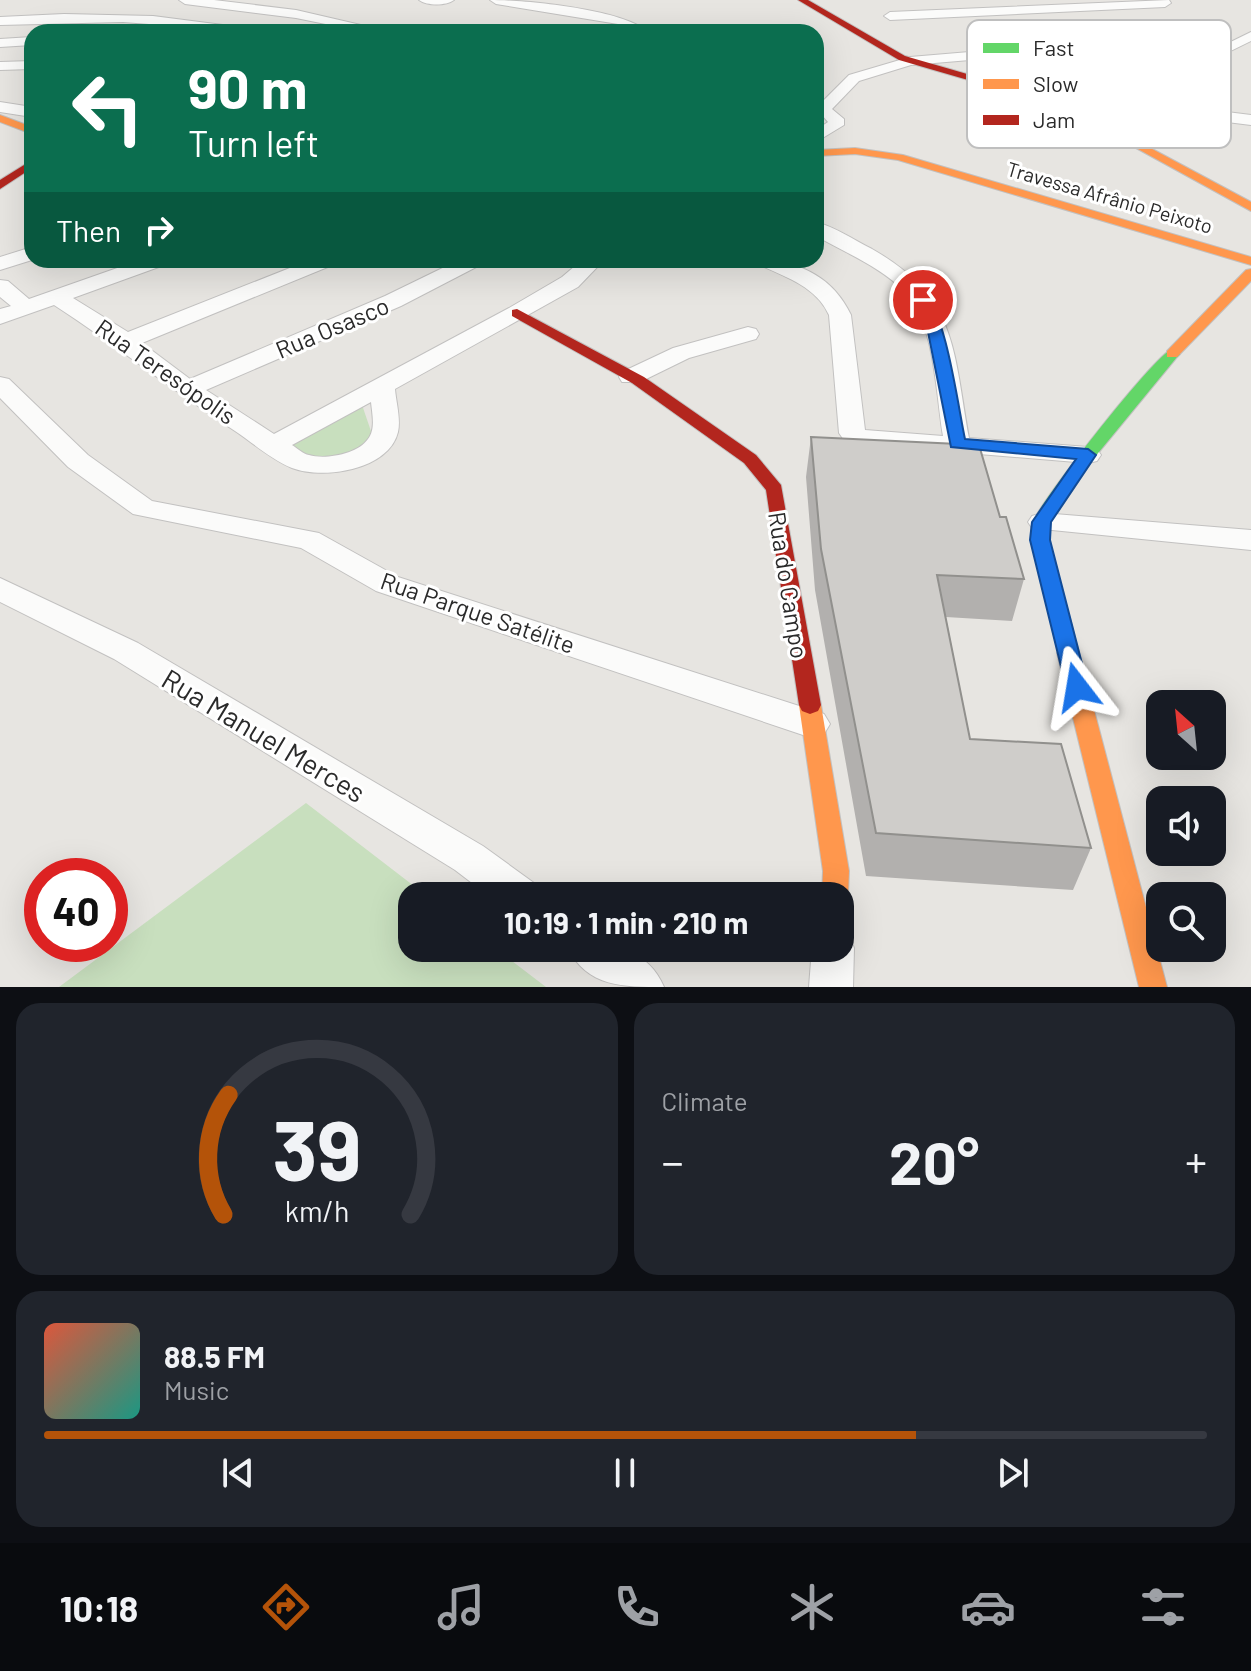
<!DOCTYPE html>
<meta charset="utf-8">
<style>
:root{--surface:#171b24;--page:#20242c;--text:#f1f3f6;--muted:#9ea1a6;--line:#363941;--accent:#b45309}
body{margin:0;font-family:Barlow,sans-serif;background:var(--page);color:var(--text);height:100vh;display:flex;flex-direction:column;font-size:30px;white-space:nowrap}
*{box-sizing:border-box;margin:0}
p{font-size:26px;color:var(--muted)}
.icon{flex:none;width:44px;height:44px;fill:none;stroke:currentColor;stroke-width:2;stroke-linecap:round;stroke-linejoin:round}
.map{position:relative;height:987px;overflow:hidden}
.details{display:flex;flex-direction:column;gap:16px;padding:16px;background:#0d0f14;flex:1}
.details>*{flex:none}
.top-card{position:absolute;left:24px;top:24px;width:800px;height:244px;border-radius:24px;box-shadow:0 8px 32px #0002;background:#0b6e4f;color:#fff;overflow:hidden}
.needle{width:52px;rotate:333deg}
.fabs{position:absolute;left:1146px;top:690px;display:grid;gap:16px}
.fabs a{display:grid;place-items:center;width:80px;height:80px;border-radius:16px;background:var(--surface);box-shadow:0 8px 32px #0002;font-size:40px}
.speed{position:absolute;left:24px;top:858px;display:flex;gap:16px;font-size:40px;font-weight:700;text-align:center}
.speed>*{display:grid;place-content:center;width:104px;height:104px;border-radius:50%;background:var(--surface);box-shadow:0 8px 32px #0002;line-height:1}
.speed .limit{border:12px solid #d22;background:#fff;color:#111}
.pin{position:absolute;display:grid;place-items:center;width:68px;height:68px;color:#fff;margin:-34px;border:4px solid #fff;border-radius:50%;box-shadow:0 2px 8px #0007}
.me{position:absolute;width:88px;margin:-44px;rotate:346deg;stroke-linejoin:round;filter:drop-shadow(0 0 6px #0008)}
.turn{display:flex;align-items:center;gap:28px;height:168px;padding:0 32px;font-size:36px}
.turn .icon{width:104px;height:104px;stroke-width:2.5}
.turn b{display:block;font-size:56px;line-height:68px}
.then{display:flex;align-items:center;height:76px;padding:0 32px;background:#0003;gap:16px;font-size:30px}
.big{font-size:60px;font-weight:700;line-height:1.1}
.details .tile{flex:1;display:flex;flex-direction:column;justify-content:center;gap:12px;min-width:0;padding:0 28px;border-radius:24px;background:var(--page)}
.details .dial{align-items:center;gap:0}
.dial svg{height:208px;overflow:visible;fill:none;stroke:var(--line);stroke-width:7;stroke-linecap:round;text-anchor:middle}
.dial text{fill:var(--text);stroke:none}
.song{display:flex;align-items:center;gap:24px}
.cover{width:96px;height:96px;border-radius:12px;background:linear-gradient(135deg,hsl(10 70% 55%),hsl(170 70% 35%))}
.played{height:8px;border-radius:4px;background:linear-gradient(90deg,var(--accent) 75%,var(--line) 75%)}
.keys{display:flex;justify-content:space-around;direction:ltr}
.heat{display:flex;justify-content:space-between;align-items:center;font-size:44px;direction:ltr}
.details .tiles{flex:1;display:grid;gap:16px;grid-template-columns:1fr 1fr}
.tile:last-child{grid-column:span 2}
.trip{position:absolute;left:398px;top:882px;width:456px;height:80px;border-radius:24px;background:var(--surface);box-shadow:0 8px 32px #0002;font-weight:700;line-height:80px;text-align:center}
.tabs{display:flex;height:128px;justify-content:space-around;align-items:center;background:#090b0e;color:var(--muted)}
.tabs .icon{width:56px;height:56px}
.tabs .selected{color:var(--accent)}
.tabs b{font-size:36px;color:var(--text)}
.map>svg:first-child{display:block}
</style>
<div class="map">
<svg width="1251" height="987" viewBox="0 0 1251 987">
<rect width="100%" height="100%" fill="#e7e5e1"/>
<g fill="#c8dfbe">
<path d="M360 399 374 440 357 455 302 460 277 444Z"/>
<path d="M306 803 427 896H412V948H495L546 987H59Z"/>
</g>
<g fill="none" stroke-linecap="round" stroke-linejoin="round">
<g stroke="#c2c1c0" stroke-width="2">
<g id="street">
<path d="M179 0H214L296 10 391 32H365L296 18 185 4Z"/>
<path d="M419 0H454C446 6 427 6 419 0Z"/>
<path d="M490 0C525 0 623 9 648 32H631L618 24 496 4Z"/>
<path d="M1169 0 1171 3 1165 7 890 20 884 16 890 12Z"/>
<path d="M64 14 153 16 246 28 253 32 123 22 0 25V17Z"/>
<path d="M1066 27 1191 33 1198 37 1191 41 1061 34V28Z"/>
<path d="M1251 32V41L1200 66 1005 57 911 65 859 81 832 109 844 119V125L816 142V130L828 122 816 108 849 75 910 57 1005 49 1198 58Z"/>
<path d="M32 37V45L0 47V39Z"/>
<path d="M32 61V69L0 70V62Z"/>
<path d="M0 102 32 107V117L0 112Z"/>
<path d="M1203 109 1251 115V125L1203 119 1098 128 1090 123 1098 118Z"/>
<path d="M816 222C835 227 854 240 872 249 958 298 953 350 969 438L1088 447 1097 449 1101 455 1097 461 1088 463 846 443 839 433 829 315C816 286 785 277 758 264L755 260C797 260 832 275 851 315L865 430 943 436C936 395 935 323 905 292 881 267 846 253 816 236Z"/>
<path d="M32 247V260L0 270V257Z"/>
<path d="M140 260H170L167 264 73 298 128 332 310 260H338L335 264 142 343 190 379 385 296 459 260H485L482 264 401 306 206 390 274 434 509 308 562 277 582 260H604L578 287 395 389C396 402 401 419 398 432 389 470 323 480 292 468 272 460 253 443 235 431 173 391 116 345 54 305L0 324V309L11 306 0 297V280L8 281 29 299ZM371 402C372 413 376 429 368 439 358 454 325 460 309 455 303 454 297 448 292 445Z"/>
<path d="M748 327 756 329 759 334 756 339 689 358 640 382H622L619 377 622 372 673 348Z"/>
<path d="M0 377 9 379 88 455 152 501 319 533 398 577 824 714 830 724 824 734 812 738 376 591 301 548 133 514 68 467 0 398Z"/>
<path d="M1042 513 1251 530V550L1032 528 1028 522 1032 516Z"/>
<path d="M0 578 138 643 483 846 534 883 540 896H489L455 870 114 659 0 602Z"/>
<path d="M840 931 848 934 854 948 853 987H809L812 948H840Z"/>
<path d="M568 948C608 948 645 943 664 987 623 987 587 987 568 948Z"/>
</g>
</g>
<g stroke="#c2c1c0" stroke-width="2">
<path id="fast" d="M1172 349 1180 354 1177 357 1094 458 1051 522 1049 540 1079 653 1076 658 1068 661 1060 658 1031 540C1031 534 1031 527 1033 522 1041 500 1155 355 1172 349Z"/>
</g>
<g stroke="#c2c1c0" stroke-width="2">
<g id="slow">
<path d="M0 115 32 127V134L0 122Z"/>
<path d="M1100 121 1251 202V211L1096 126V122Z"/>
<path d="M855 148 903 155 1251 257V265L898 160 855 154 816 156V150Z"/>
<path d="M1251 269V281L1177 357H1167V351L1246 270Z"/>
<path d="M1068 645 1076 648 1079 653 1167 987H1139L1057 653 1060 648Z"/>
<path d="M810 696 818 699 821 705 849 871 848 896 844 904 840 906V896H822L823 871 799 705 802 699Z"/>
</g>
</g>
<g stroke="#c2c1c0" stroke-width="2">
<g id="jam">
<path d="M798 0H808L905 56 1043 96 1105 124 1096 126 1037 100 899 60Z"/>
<path d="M32 160V168L0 189V180Z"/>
<path d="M517 309 644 377 756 455 781 485 821 705 818 711 810 714 802 711 799 705 766 490 744 463 632 383 512 316V310Z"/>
</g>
</g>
<use href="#street" fill="#fbfbfa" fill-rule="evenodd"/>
<use href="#fast" fill="#63d668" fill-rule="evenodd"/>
<use href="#slow" fill="#ff974d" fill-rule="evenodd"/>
<use href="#jam" fill="#b3261e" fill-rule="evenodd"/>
</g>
<path fill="#b2b0ae" d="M811 437 1000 517 1024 579 1012 621 946 617 970 739 1091 848 1073 890 866 876 815 590 806 477Z"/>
<path fill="#cfcdca" stroke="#91908d" stroke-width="2" d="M811 437 979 445 1000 517H1006L1024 579 937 575 970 739 1061 744 1091 848 876 833 821 549Z"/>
<path fill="#1a73e8" stroke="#114b97" stroke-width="2" d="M923 296C945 304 959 413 965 439L1088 449 1096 455 1051 522 1050 540 1088 687 1085 693 1077 696 1069 693 1066 687 1030 540 1032 522 1076 459 951 447 927 327 916 300Z"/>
<g text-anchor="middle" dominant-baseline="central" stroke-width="6" stroke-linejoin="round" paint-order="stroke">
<g font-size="20" fill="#2a2a2a" stroke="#fff">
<text transform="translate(1110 197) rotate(16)">Travessa Afrânio Peixoto</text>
</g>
<g font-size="24" fill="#2a2a2a" stroke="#fff">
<text transform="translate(332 327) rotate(-23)">Rua Osasco</text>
<text transform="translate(166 371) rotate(35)">Rua Teresópolis</text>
<text transform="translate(789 585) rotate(81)">Rua do Campo</text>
<text transform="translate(478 612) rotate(19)">Rua Parque Satélite</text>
</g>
<g font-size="28" fill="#2a2a2a" stroke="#fff">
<text transform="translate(264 735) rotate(31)">Rua Manuel Merces</text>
</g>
</g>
<rect x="967" y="20" width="264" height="128" rx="12" fill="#fff" stroke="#bfbfbf" stroke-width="2"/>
<rect x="983" y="43" width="36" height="10" fill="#63d668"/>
<rect x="983" y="79" width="36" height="10" fill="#ff974d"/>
<rect x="983" y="115" width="36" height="10" fill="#b3261e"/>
<g font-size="22" fill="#2a2a2a">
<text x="1033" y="56">Fast</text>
<text x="1033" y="92">Slow</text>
<text x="1033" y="128">Jam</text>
</g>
</svg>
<div class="fabs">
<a><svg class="needle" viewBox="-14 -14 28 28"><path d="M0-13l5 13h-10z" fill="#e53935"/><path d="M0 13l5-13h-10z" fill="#9ea1a6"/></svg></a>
<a><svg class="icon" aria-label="sound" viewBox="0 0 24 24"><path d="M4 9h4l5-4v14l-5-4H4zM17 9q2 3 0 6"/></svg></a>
<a><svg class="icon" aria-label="search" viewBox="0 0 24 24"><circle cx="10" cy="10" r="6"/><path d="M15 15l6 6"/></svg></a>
</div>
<div class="speed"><div class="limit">40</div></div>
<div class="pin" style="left:923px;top:300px;background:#d93025"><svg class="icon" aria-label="arrive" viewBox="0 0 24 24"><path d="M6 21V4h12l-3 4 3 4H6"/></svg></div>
<svg class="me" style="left:1077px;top:687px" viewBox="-20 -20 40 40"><path d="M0-17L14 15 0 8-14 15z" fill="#1a73e8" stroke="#fff" stroke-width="4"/></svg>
<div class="trip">10:19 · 1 min · 210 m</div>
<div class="top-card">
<div class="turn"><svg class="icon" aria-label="left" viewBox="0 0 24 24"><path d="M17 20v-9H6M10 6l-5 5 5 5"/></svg><div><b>90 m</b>Turn left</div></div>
<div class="then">Then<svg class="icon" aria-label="right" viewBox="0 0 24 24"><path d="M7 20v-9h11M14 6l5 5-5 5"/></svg></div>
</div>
</div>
<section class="details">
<div class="tiles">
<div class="tile dial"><svg viewBox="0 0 100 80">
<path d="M14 69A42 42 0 1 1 86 69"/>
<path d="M14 69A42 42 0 0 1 16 23" stroke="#b45309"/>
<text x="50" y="56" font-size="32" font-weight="700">39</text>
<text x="50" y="72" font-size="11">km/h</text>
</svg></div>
<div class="tile"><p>Climate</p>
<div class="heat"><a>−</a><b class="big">20°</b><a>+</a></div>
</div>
<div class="tile">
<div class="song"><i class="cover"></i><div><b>88.5 FM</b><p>Music</p></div></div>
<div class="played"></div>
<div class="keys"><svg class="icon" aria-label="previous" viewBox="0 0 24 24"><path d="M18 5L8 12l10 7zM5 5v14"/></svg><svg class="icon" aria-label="pause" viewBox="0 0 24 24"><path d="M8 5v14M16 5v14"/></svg><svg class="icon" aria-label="next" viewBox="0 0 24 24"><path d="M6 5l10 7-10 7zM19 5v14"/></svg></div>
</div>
</div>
</section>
<nav class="tabs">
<b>10:18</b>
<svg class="icon selected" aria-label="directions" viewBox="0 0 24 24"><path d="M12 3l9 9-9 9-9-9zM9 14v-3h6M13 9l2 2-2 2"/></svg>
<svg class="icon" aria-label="music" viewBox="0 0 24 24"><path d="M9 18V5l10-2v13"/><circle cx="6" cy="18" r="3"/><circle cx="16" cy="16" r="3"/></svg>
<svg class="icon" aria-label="phone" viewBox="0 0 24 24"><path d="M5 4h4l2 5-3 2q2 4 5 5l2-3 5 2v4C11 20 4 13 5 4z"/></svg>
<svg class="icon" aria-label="climate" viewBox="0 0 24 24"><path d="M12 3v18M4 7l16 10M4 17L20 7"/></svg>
<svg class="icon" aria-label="car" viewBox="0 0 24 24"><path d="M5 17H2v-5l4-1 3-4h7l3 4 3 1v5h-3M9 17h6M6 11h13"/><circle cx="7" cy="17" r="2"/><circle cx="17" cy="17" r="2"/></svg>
<svg class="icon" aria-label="filters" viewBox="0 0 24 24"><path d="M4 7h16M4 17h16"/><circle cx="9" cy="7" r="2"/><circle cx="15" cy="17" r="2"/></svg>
</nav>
